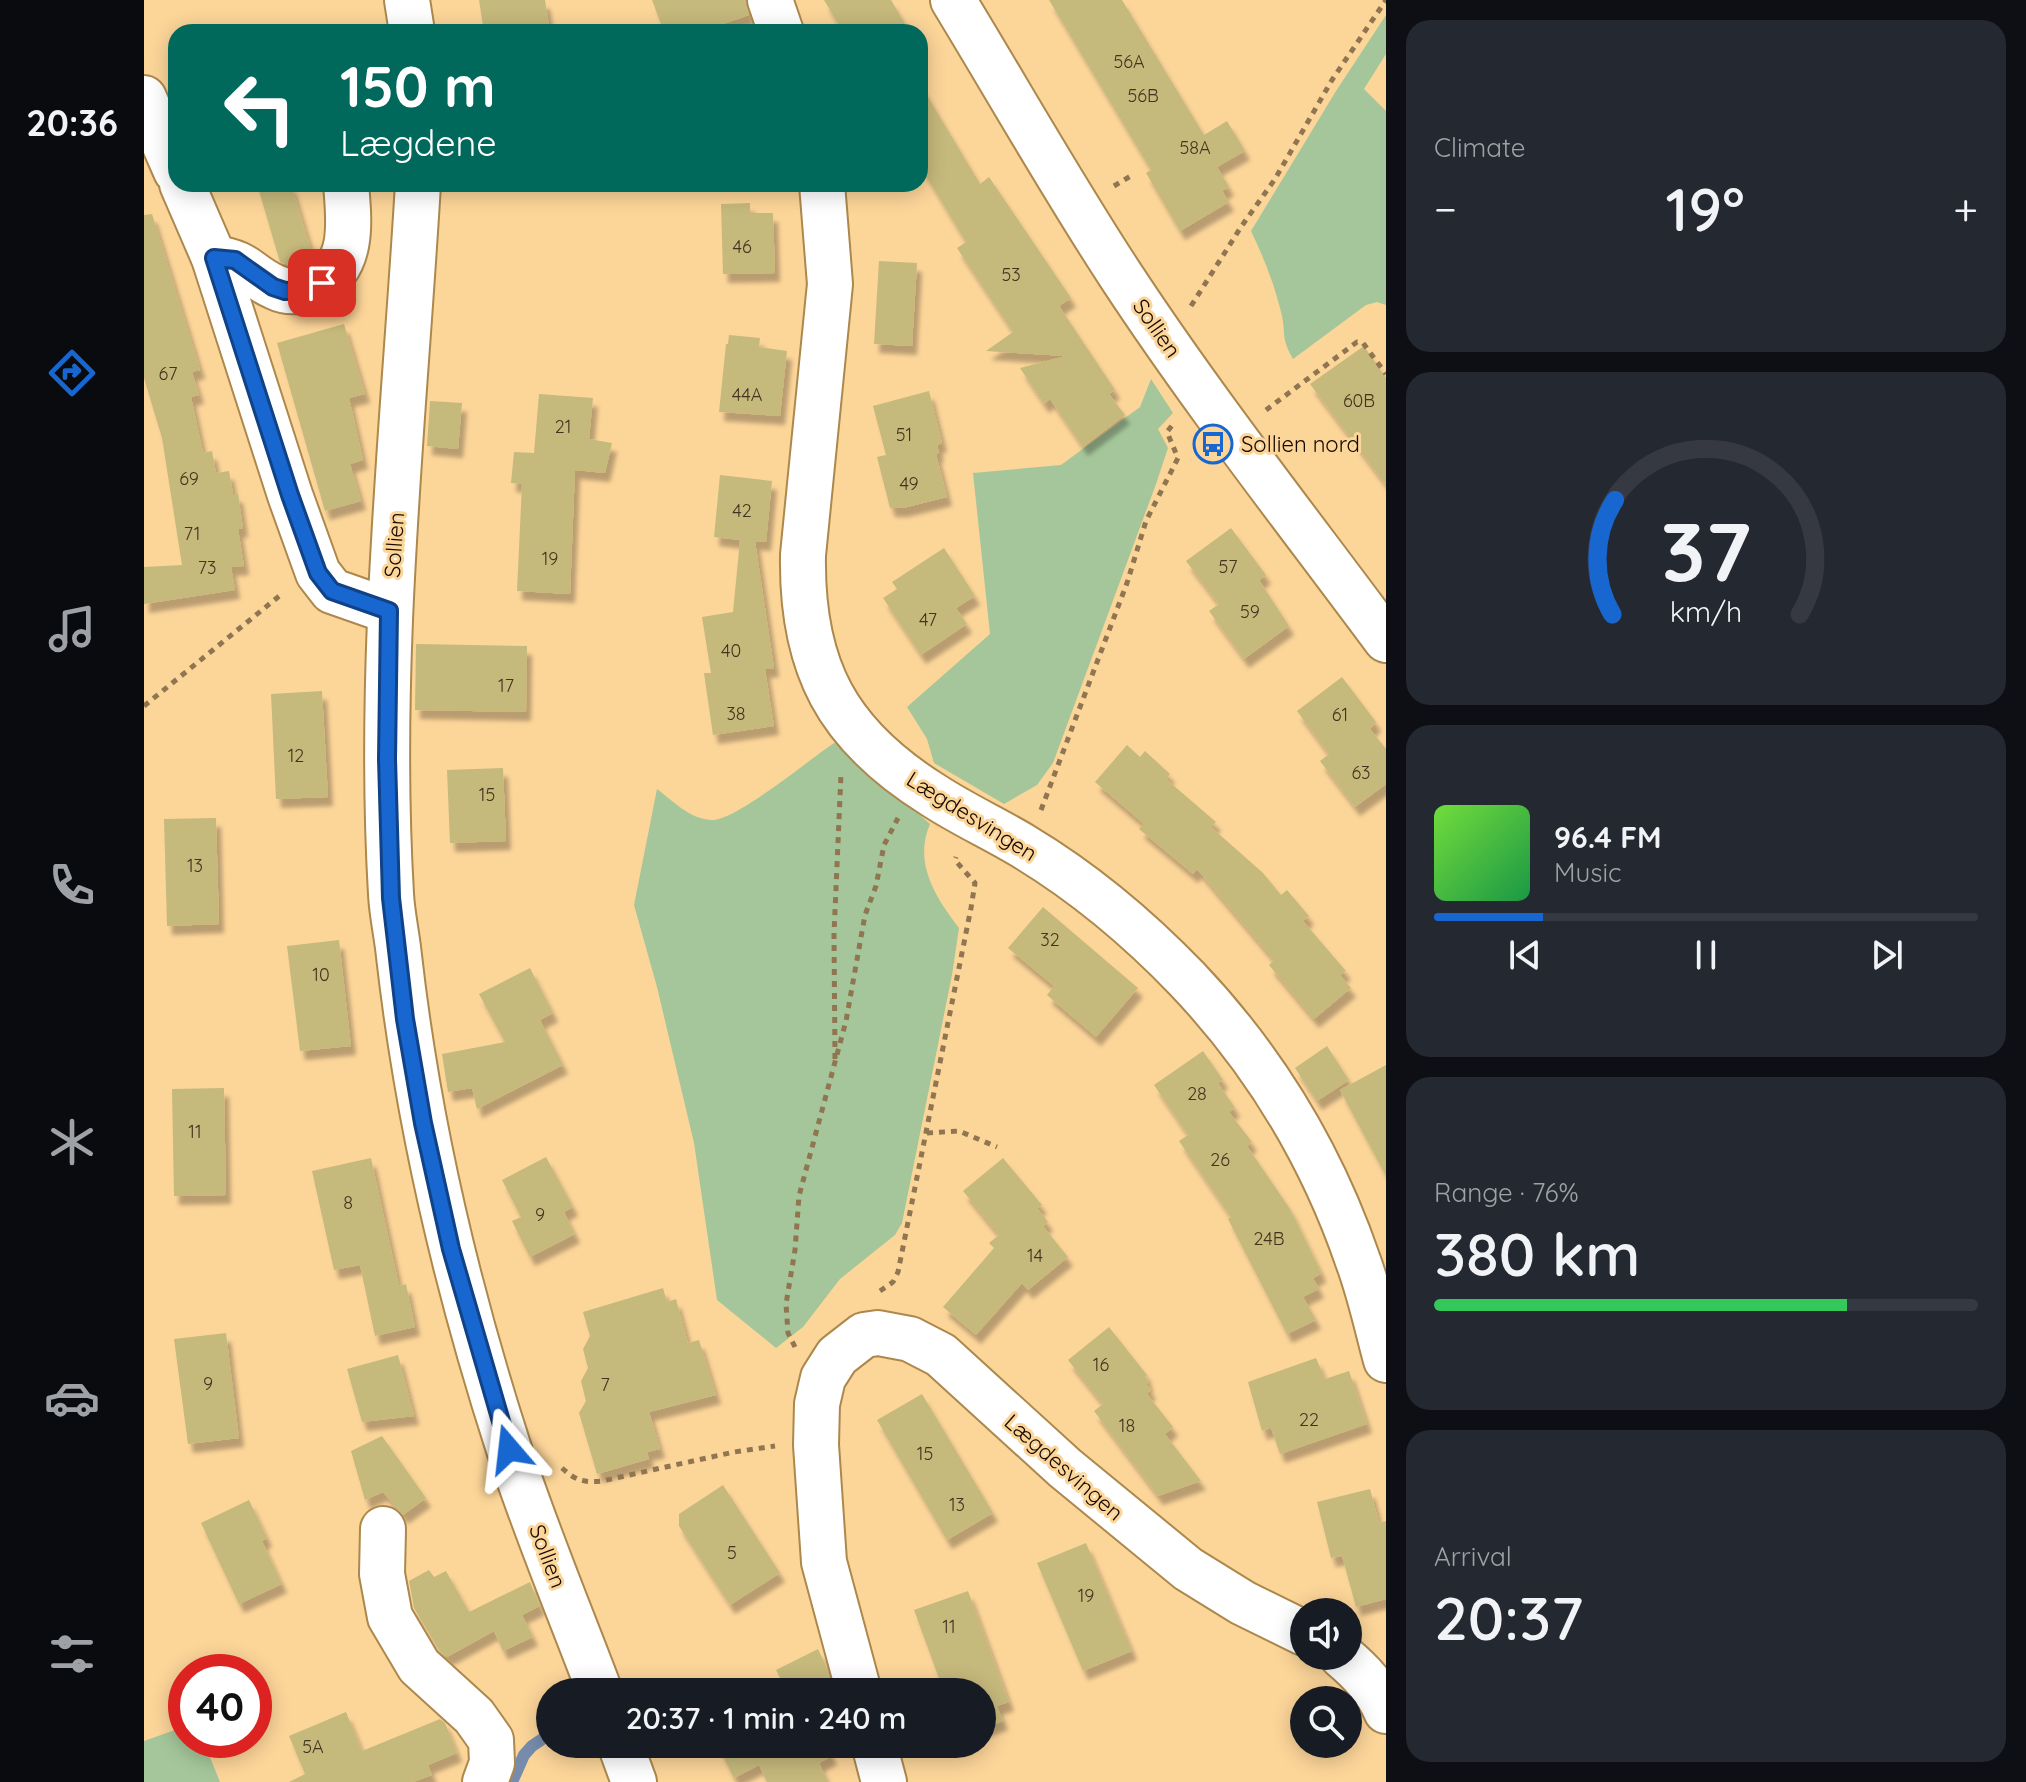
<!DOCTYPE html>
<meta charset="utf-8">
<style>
:root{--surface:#171b24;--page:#242831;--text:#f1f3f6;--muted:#9ea1a6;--line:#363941;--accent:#1866d0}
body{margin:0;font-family:Quicksand,sans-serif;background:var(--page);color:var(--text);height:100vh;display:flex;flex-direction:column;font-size:30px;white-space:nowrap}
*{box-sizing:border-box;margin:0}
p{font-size:26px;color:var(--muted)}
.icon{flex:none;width:44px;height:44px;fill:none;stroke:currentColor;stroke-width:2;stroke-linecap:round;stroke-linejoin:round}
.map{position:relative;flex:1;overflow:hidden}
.drawer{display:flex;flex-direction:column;gap:20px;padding:20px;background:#0d0f14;width:640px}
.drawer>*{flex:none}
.top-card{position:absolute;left:24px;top:24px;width:760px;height:168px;border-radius:24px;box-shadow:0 4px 20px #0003;background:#00695c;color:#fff;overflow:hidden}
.tools{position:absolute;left:1146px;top:1598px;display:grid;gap:16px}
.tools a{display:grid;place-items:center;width:72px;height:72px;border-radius:50%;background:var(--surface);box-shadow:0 4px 20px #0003;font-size:40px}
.speed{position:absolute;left:24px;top:1654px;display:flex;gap:16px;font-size:40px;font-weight:700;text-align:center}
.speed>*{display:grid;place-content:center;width:104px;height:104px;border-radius:50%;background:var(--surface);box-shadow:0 4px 20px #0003;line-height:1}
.speed .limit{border:12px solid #d22;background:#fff;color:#111}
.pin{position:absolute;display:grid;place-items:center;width:68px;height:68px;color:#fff;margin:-34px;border-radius:16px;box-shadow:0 4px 12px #0006}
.me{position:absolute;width:88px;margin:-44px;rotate:343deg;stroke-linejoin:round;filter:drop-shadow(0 0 6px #0008)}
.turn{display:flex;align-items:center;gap:28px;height:168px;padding:0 40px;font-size:36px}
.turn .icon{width:104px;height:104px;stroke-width:2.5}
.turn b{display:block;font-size:56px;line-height:68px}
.big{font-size:60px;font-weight:600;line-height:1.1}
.drawer .card{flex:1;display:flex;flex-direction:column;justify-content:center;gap:12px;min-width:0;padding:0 28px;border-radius:24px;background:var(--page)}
.drawer .dial{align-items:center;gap:0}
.dial svg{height:208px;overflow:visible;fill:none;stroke:var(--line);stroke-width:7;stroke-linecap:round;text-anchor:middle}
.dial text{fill:var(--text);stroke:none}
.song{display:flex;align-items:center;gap:24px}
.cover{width:96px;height:96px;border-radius:12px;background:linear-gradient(135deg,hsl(100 70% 55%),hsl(140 70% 35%))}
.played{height:8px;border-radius:4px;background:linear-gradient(90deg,var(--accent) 20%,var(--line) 20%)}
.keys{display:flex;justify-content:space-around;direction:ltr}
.heat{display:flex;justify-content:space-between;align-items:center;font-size:44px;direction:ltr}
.charge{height:12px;border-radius:6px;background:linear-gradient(90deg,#34c759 76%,var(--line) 0)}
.trip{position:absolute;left:392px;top:1678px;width:460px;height:80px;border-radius:40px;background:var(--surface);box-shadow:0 4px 20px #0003;font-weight:600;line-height:80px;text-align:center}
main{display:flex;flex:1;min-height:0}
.tabs{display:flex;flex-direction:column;width:144px;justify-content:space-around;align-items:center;background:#090b0e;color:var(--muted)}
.tabs .icon{width:56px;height:56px}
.tabs .active{color:var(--accent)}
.tabs b{font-size:36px;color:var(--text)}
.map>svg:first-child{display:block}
</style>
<main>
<nav class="tabs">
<b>20:36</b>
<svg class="icon active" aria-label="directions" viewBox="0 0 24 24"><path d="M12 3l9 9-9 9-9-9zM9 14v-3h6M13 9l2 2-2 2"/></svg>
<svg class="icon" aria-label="music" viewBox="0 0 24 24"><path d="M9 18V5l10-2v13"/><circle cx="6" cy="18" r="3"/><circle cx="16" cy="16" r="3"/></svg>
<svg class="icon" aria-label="phone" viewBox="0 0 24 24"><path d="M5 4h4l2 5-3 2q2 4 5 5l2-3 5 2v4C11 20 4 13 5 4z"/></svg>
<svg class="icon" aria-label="climate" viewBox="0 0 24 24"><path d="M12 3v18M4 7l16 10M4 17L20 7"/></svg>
<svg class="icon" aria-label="car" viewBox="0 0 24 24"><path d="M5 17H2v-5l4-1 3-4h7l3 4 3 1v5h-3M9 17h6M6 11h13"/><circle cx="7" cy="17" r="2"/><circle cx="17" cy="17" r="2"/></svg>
<svg class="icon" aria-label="filters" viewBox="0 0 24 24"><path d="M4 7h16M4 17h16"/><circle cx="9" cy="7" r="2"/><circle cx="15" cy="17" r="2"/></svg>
</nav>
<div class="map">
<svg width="1242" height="1782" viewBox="0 0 1242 1782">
<defs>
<filter id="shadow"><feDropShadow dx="5" dy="9" stdDeviation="2" flood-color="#0004"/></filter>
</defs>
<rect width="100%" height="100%" fill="#fcd599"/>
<g fill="#a5c69a">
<path d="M1242 15V54L1220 89 1242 111V305L1233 302 1222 305 1149 359C1137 337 1142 337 1138 316 1131 286 1120 258 1107 231L1192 91Z"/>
<path d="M1007 379 1029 413 1014 429 1024 448 1012 484 909 763 893 785 860 804 790 763 783 739 763 707 846 634 829 473 917 465 996 407Z"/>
<path d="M693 741 786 824C769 863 792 898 815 928L808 975 758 1223 751 1235 696 1279 659 1327 632 1348 573 1300 550 1143 513 987 490 905 513 789C529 801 546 819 567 820 591 822 668 757 693 741Z"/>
<path d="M42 1726V1740H59L76 1782H0V1741Z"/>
</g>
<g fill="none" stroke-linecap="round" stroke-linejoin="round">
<path stroke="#778cad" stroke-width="12" d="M368 1782 380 1755 388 1746 406 1734"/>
</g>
<g fill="#c6b97c" filter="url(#shadow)">
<path d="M335 0H401L406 32H340Z"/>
<path d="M508 0H602L605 15 556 32H520Z"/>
<path d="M680 0H747L766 32H699Z"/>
<path d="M905 0H978L1060 135 1083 121 1101 151 1073 167 1085 187 1078 191 1085 202 1036 231 1002 173 1007 170Z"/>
<path d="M776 84 836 184 845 177 927 298 915 306 971 390 965 394 981 415 939 447 906 399 900 404 876 368 922 356 842 351 869 332 813 248 822 242 776 166Z"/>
<path d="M113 184H147L169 257 161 263 148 266 136 262Z"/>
<path d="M606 203V213H629L631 273 579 274 577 204Z"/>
<path d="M8 214 56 370 48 372 55 395 47 397 59 453 68 451 72 473 85 471 89 494H94L99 528 94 529 100 566 87 567 91 590 0 604V567L38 565 18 438 0 378V215Z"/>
<path d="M735 261 773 263 768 346 730 344Z"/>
<path d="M200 324 221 394 205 398 219 460 206 464 217 501 181 511 133 343Z"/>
<path d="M585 335 616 338 615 347 643 351 636 416 575 412 582 344H584Z"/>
<path d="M1220 346 1242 378V485L1166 384Z"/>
<path d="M785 391 798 443 793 445 795 453 792 454 803 497 759 508H746L733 457 742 455 729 406Z"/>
<path d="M395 394 449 398 445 439 468 443 461 473 431 470 426 594 373 591 378 484 367 483 370 452 390 453Z"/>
<path d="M286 401 318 403 314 449 283 446Z"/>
<path d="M576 475 628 481 622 542 611 541 630 668 621 669 630 726 569 735 560 673H567L558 617 589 612 596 540 570 537Z"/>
<path d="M1087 528 1122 575 1115 580 1145 626 1100 659 1065 611 1075 604 1042 561Z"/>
<path d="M800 548 831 596 812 608 823 624 777 655 739 598 753 589 748 582Z"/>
<path d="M272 644 383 646 382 712 271 710Z"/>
<path d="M1198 677 1232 722 1226 729 1242 749V784L1211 807 1176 761 1185 754 1153 711Z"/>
<path d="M178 691 184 797 132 799 127 694Z"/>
<path d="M983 745 996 757 1001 751 1026 774 1022 779 1072 822 1067 827 1119 873 1137 895 1143 890 1165 916 1159 921 1202 971 1196 975 1207 988 1170 1019 1125 965 1130 960 1053 869 1049 874 995 829 1000 824 951 782Z"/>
<path d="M359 768 362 841 306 843 303 770Z"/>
<path d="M72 818 75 924 23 926 20 819Z"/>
<path d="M899 907 994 988 952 1037 903 995 910 986 864 948Z"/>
<path d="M195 940 207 1046 156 1051 143 946Z"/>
<path d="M386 968 409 1013 396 1020 419 1065 333 1109 328 1088 304 1092 298 1054 361 1042 335 994Z"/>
<path d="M1183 1046 1205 1080 1173 1101 1151 1068Z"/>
<path d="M1059 1051 1079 1080 1074 1083 1091 1108 1085 1112 1108 1142 1103 1146 1146 1209 1175 1268 1177 1274 1169 1278 1175 1289 1159 1297 1172 1320 1143 1334 1084 1219 1087 1217 1035 1141 1044 1135 1010 1085Z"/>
<path d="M1242 1065V1176L1196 1090Z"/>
<path d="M80 1088 82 1195 30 1196 28 1089Z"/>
<path d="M402 1157 429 1207 420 1212 431 1234 386 1257 368 1221 377 1217 358 1180Z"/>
<path d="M227 1158 255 1286 262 1284 271 1327 231 1336 216 1265 190 1270 168 1171Z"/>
<path d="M859 1158 898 1205 893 1208 904 1222 899 1226 924 1257 884 1290 878 1283 832 1335 799 1307 850 1248 845 1243 855 1235 819 1191Z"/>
<path d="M519 1288 523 1302 532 1299 544 1343 555 1340 572 1395 505 1412 516 1449 503 1452 505 1459 453 1474 435 1413 442 1401 437 1381 444 1368 439 1349 446 1336 439 1312Z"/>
<path d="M965 1327 1003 1375 1001 1377 1005 1382 1002 1384 1007 1390 1003 1394 1029 1427 1021 1434 1057 1481 1014 1496 950 1411 959 1404 924 1360Z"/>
<path d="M82 1333 95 1438 44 1444 30 1339Z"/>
<path d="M254 1355 270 1416 218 1422 203 1369Z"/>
<path d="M1172 1358 1181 1379 1205 1371 1223 1424 1136 1454 1127 1428 1118 1431 1104 1382Z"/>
<path d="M778 1394 849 1513 803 1540 733 1420Z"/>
<path d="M238 1436 282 1498 259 1515 239 1492 221 1500 207 1451Z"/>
<path d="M579 1485 636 1573 586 1605 535 1526V1514Z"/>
<path d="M1226 1489 1235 1523 1242 1521V1599L1212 1607 1198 1556 1187 1558 1173 1502Z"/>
<path d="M105 1500 123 1538 118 1541 138 1584 95 1604 57 1523Z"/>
<path d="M942 1543 988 1651 939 1671 893 1563Z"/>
<path d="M285 1570 290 1577 302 1571 325 1612 386 1582 396 1606 378 1615 389 1637 359 1651 350 1631 303 1657 295 1650 270 1608 265 1581Z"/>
<path d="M824 1591 865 1702 853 1706 859 1721 838 1729V1692H800L770 1610Z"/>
<path d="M674 1649 682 1666 689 1692H618L638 1682 632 1670Z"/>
<path d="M202 1712 218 1751 296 1719 301 1723 313 1753 284 1765 288 1775 269 1782H145L161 1774 145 1736Z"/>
<path d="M573 1744H682L688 1756 675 1763 684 1782H623L615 1765 590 1778Z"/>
</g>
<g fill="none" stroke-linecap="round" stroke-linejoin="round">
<g stroke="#ac884d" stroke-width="48">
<g id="minor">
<path d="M263 0 268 32"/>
<path d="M626 0 637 32"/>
<path d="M809 0C865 92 918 186 977 276 1059 401 1153 520 1242 640"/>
<path d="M0 98 32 171"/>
<path d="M38 184 70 258 146 495 174 573 188 591 245 611"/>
<path d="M274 184C260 421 233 657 247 894 248 915 253 935 255 956 274 1123 312 1285 364 1446 391 1529 425 1610 456 1692"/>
<path d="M678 184 686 284 659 555C657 667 693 735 789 795 818 814 849 828 879 846 939 882 994 928 1043 979 1120 1060 1178 1156 1214 1261 1226 1293 1233 1327 1242 1360"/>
<path d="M70 258C104 262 104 275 131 287 145 294 160 292 173 285 211 266 205 220 202 184"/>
<path d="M239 1529 238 1574 246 1617 275 1666 330 1716 347 1740 348 1763 341 1782"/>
<path d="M1198 1656C1216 1671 1233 1688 1242 1711"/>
<path d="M715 1692 680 1562 672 1445 673 1404 679 1378 693 1356 720 1335 734 1333 766 1339 797 1355 921 1468 1044 1569 1099 1603 1160 1633"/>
<path d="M476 1744 490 1782"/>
<path d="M730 1744 740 1782"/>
</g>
</g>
<g stroke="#907551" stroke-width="5" stroke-dasharray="6 6" stroke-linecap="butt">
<path d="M970 186 990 174"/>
<path d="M1047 306 1097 227 1131 179 1188 80 1242 0"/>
<path d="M1122 410 1213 342 1219 343 1242 374"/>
<path d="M0 706 139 593"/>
<path d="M897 810 983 583 1002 521 1034 458 1023 432 1030 423"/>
<path d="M691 1059 690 934 697 774"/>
<path d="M783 1133 815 1131 853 1147"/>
<path d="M736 1291 749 1282 754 1272 827 908 831 883 811 860 812 857"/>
<path d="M651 1347 644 1333 642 1304 651 1250 655 1196 702 1021 721 915 732 886 740 845 754 818"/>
<path d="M418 1468C431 1480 439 1483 458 1481L590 1452 631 1446"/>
</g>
<use href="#minor" stroke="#fff" stroke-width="44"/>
</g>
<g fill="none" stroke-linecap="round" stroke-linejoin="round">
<g stroke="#104287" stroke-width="20">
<path id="route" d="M178 283 164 290 141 291 129 287 91 260 70 258 146 495 174 573 188 591 245 611 243 759 247 898 261 1019 279 1123 307 1249 365 1449"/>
</g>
<use href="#route" stroke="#1866d0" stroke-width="14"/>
</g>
<defs>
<g id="bus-ring" transform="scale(2)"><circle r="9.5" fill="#fcd599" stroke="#1866d0" stroke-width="1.5"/><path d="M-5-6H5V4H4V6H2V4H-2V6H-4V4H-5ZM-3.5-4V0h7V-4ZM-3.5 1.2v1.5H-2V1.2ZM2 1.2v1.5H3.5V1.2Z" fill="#1866d0"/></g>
</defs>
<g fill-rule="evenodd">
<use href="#bus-ring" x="1069" y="444"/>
</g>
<g text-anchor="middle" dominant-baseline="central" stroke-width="6" stroke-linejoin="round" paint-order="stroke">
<g font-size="18" fill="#42351f">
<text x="985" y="61">56A</text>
<text x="999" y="95">56B</text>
<text x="1051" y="147">58A</text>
<text x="598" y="246">46</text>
<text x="867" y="274">53</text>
<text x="24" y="373">67</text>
<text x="603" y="394">44A</text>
<text x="1215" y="400">60B</text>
<text x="419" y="426">21</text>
<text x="760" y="434">51</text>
<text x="45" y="478">69</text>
<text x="765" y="483">49</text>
<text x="598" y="510">42</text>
<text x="48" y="533">71</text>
<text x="406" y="558">19</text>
<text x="1084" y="566">57</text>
<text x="63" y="567">73</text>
<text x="1106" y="611">59</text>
<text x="784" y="619">47</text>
<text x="587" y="650">40</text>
<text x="362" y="685">17</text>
<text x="592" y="713">38</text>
<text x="1196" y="714">61</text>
<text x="152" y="755">12</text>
<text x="1217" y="772">63</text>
<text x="343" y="794">15</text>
<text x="51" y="865">13</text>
<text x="906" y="939">32</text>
<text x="177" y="974">10</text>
<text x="1053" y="1093">28</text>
<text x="51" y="1131">11</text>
<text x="1076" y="1159">26</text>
<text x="204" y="1202">8</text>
<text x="396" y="1214">9</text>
<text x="1125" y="1238">24B</text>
<text x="891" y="1255">14</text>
<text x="957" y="1364">16</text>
<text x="64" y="1383">9</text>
<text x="461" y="1384">7</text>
<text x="1165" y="1419">22</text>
<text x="983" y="1425">18</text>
<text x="781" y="1453">15</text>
<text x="813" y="1504">13</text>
<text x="588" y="1552">5</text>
<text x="942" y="1595">19</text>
<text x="805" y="1626">11</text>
<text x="169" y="1746">5A</text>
</g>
<g font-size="22" fill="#160900" stroke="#fcd599">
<text transform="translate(1013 328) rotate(55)">Sollien</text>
<text transform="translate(250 545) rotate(-86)">Sollien</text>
<text transform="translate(828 816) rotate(32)">Lægdesvingen</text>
<text transform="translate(920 1467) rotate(41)">Lægdesvingen</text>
<text transform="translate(404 1556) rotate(69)">Sollien</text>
</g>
<g font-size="22" fill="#160900" stroke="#fcd599" text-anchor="start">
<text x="1097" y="444">Sollien nord</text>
</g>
</g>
</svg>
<div class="tools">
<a><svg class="icon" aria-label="sound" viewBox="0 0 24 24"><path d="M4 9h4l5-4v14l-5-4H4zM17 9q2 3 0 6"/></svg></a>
<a><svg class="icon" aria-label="search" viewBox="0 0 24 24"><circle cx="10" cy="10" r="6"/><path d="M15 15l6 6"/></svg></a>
</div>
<div class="speed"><div class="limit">40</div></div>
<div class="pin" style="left:178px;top:283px;background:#d93025"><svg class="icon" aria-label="arrive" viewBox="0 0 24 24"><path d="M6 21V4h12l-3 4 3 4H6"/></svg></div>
<svg class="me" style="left:365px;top:1449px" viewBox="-20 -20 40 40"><path d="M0-17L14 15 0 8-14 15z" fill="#1866d0" stroke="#fff" stroke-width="4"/></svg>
<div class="trip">20:37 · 1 min · 240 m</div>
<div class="top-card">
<div class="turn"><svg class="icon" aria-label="left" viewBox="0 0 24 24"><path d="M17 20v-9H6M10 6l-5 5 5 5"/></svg><div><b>150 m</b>Lægdene</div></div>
</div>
</div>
<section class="drawer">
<div class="card"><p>Climate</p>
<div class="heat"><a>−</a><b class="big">19°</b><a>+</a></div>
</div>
<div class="card dial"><svg viewBox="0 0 100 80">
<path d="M14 69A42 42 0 1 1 86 69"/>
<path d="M14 69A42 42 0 0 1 15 25" stroke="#1866d0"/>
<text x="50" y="56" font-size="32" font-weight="700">37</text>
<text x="50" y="72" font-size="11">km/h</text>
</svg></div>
<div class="card">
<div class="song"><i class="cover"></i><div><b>96.4 FM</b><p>Music</p></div></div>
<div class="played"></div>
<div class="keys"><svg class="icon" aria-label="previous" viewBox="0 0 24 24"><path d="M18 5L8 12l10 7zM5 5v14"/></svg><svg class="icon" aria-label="pause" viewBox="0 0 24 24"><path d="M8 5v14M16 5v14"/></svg><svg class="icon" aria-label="next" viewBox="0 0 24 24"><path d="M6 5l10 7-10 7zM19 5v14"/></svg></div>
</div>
<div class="card"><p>Range · 76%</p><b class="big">380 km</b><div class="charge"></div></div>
<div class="card"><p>Arrival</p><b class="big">20:37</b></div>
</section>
</main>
